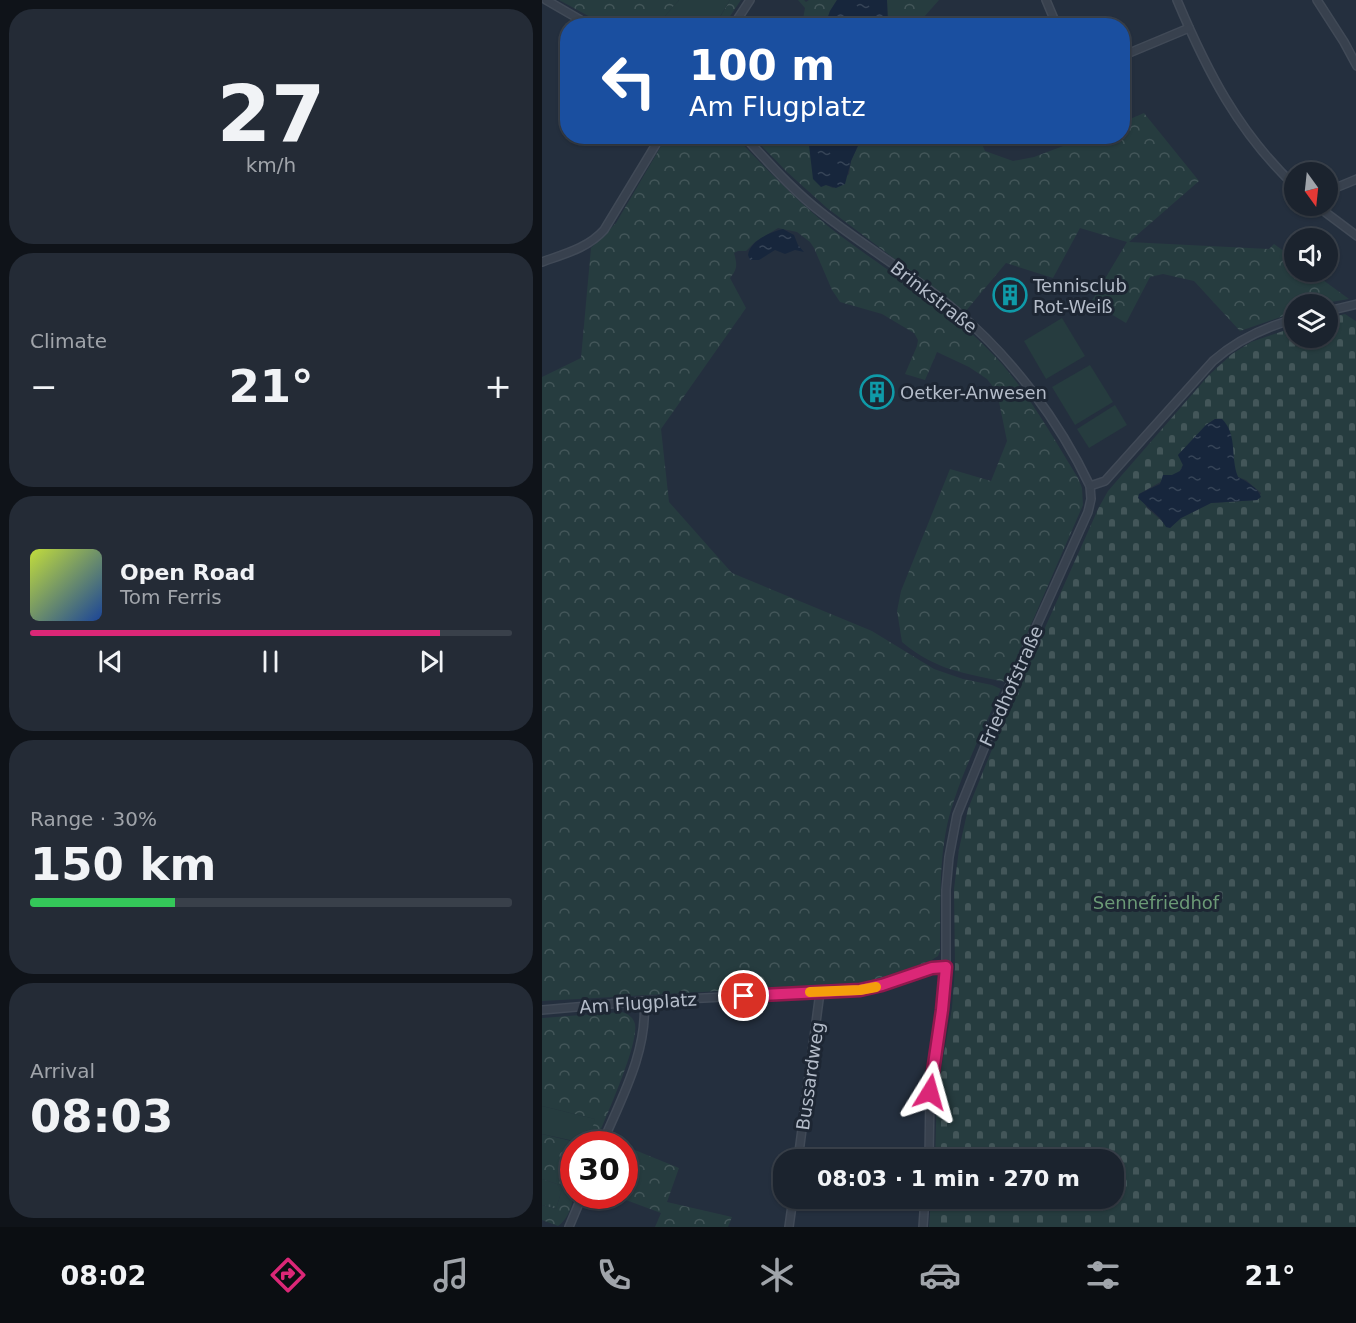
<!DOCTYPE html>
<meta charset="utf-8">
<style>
:root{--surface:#1b232e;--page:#242b36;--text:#f1f3f6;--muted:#a0a4aa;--line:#39404a;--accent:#db2777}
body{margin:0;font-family:"DejaVu Sans",sans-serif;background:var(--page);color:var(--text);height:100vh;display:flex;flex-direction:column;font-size:22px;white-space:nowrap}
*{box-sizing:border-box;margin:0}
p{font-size:20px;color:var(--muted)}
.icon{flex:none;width:33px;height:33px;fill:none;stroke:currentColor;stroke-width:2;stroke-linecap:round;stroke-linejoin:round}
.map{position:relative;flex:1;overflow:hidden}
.drawer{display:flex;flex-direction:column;gap:9px;padding:9px;background:#0f1319;width:542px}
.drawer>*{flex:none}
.hud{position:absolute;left:18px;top:18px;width:570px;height:126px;border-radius:24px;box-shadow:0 2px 4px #0004,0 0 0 2px var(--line);background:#1a4fa0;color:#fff;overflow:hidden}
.needle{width:39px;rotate:165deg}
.controls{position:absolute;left:742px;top:162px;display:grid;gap:12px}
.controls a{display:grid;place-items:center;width:54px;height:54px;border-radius:50%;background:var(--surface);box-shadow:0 2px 4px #0004,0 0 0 2px var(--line);font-size:30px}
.speed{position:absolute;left:18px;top:1131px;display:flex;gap:12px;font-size:30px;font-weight:700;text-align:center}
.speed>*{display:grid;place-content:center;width:78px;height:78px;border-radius:50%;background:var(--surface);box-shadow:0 2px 4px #0004,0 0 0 2px var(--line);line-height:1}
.speed .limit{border:9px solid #d22;background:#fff;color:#111}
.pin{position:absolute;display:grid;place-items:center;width:51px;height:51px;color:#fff;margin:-26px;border:3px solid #fff;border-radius:50%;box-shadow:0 2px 6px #0007}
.me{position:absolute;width:66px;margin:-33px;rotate:8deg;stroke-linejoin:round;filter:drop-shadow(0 0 4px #0008)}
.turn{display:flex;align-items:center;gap:21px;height:126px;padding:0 30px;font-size:27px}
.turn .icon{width:78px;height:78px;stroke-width:2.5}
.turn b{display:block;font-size:42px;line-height:51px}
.big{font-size:45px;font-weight:700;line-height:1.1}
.drawer .card{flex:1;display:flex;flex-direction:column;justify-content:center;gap:9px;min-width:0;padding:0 21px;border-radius:24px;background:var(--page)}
.drawer .dial{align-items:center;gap:0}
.dial b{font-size:78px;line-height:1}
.song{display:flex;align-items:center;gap:18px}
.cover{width:72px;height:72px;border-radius:9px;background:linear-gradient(135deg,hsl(70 70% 55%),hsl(220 70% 35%))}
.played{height:6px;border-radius:3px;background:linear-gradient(90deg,var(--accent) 85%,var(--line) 85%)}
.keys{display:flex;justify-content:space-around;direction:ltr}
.heat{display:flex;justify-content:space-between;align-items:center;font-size:33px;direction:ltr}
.charge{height:9px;border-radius:4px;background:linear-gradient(90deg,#34c759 30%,var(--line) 0)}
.trip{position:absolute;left:231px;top:1149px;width:351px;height:60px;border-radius:24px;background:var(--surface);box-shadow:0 2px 4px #0004,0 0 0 2px var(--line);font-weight:700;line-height:60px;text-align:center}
.dock{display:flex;height:96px;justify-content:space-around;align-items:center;background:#0b0e12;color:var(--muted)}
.dock .icon{width:42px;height:42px}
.dock .on{color:var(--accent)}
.dock b{font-size:27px;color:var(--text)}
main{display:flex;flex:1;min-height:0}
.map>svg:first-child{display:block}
</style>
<main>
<section class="drawer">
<div class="card dial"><b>27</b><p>km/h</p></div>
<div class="card"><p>Climate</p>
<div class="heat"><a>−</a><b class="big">21°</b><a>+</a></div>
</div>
<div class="card">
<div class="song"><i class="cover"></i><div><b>Open Road</b><p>Tom Ferris</p></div></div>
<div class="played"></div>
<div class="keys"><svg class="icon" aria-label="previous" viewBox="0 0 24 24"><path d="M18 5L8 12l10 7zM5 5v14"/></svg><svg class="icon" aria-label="pause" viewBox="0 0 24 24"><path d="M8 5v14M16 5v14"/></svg><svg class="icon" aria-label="next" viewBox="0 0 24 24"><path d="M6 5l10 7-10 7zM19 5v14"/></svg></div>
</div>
<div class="card"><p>Range · 30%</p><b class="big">150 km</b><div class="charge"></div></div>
<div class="card"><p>Arrival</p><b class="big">08:03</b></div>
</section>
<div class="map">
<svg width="815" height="1227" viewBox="0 0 815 1227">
<defs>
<pattern id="grass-tufts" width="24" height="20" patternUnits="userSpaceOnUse" patternTransform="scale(1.5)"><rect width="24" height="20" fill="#263c3f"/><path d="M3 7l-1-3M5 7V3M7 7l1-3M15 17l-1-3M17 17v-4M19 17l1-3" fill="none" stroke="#435659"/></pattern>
<pattern id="forest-crowns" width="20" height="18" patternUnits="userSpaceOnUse" patternTransform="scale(1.5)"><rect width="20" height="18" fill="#263c3f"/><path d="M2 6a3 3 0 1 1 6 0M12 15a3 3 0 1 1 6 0" fill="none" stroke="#435659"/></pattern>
<pattern id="cemetery-stones" width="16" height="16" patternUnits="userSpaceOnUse" patternTransform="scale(1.5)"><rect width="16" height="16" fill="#263c3f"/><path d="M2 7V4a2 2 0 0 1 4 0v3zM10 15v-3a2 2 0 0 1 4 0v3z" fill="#435659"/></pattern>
<pattern id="water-ripples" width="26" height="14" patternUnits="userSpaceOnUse" patternTransform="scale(1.5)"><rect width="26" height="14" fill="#17263c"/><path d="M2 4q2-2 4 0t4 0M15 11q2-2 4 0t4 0" fill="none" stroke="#364457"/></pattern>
</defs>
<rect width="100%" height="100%" fill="#242f3e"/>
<path fill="url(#grass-tufts)" d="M0 1179 21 1186 14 1209 0 1205Z"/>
<g fill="url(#forest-crowns)">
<path d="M17 0H137L122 17 133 26 63 25Z"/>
<path d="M188 0H199L182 25 173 26Z"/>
<path d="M256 0H262L264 2 267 0H295L288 11 283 26 260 25 263 8Z"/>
<path d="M345 0H397L374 26 346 25Z"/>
<path d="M602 113 657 181 587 242 727 249 732 244 753 259V272H770L807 299 777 304H753V312L698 331 652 281 621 274 608 277 584 323 549 302 585 242 538 228 511 278 464 263 423 312 285 208 245 172 211 137H266L284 185 291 188 307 174 309 161 320 137H437L443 151 471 161 492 157 545 137 580 136 581 122Z"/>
<path d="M125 136 194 137C226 171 259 205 296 234 352 276 414 312 460 364 490 399 512 439 536 478L540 488 541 505 464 682C422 673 395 671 360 642L355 611 359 591 408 469 449 481 465 441 455 392 445 379 427 367 395 352 383 380 363 374 375 346 376 340 372 333 340 314 298 302 290 290 272 248 268 242 255 232 236 228 213 242 204 251H196L192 253C195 264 196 269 188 278L204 308 119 429 127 502 190 573 330 631 392 669 421 679 450 685 459 689C441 731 419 773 407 817 396 861 399 906 398 951L396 956 388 961 331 981 317 983 0 1001V377L39 358 49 248 74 223Z"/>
<path d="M80 1012C86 1014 91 1017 93 1024 97 1045 62 1121 53 1144H46L52 1119 0 1106V1018Z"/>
<path d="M0 1134 41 1144H32C32 1169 38 1211 16 1226L0 1220V1205L14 1209 21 1186 0 1179Z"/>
<path d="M83 1146 137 1168 125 1202 190 1217 186 1227H113L119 1213 73 1196H82Z"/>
</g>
<path fill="url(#cemetery-stones)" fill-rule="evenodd" d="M803 314 815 322 814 1227H387L389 1199 572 1198V1160L393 1159 395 1092 410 1008 413 968 412 889 417 849 426 809 463 717 557 507 566 491 667 375 690 354 709 342 753 327V338H786V318ZM673 419 691 455 692 467 696 477 704 480 719 493 715 500 669 503 639 518 628 528 605 508 597 494 638 471 641 465 636 455 664 425Z"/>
<g fill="#263c3f">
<path d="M137 0H188L173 25H133L122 17Z"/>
<path d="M520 318 543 356 504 379 482 341Z"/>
<path d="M548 365 571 402 533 425 510 387Z"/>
<path d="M573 405 585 425 547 448 535 429Z"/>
<path d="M0 1106 53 1119 46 1144 0 1134Z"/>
</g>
<g fill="url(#water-ripples)">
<path d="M295 0H345L346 25H283L288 11Z"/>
<path d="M266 137H320L309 161 303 184 294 188 284 185 279 187 271 179Z"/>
<path d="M241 229 252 235 256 245 262 252 253 250 243 254 233 250 217 260H208L206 255C208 241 228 232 241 229Z"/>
<path d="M673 419H680C696 435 688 457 696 477 704 481 716 488 719 497L715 500 669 503 639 518 628 528 624 527 618 518 596 498 597 494 618 484 621 475H630L638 471 641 465 636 455 664 425Z"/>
</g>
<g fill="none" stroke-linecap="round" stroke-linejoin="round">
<g stroke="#414a57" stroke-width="10">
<g id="street">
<path d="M4 0 49 26"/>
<path d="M504 0 515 26"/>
<path d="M635 0C665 71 696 132 753 186"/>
<path d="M775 0 802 42 815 66"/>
<path d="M191 26 208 0"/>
<path d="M580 56 647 28"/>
<path d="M202 136C227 163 251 191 280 213 323 247 371 275 413 310 469 356 517 421 548 486L549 499 546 512 467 687 415 815 407 857 404 890V977L388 1092 387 1160"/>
<path d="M786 191 815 179"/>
<path d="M775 206 815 236"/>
<path d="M0 262C22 254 46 248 62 230L119 136"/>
<path d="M786 311 815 304"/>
<path d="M548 486 563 481 671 361C695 340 723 327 753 319"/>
<path d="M0 1010 102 1001 318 990C347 985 375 968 404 967"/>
<path d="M60 1144C79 1099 106 1051 102 1001"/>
<path d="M256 1160 278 992"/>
<path d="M27 1227 40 1196"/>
<path d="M247 1227 251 1198"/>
<path d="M381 1227 383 1198"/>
</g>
</g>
<use href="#street" stroke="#38414e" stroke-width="7"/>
</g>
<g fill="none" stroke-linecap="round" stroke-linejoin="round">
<g stroke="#8e194d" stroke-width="15">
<path id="route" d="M202 996 318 990 340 985 390 968 404 967 400 1010 388 1092"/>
</g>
<use href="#route" stroke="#db2777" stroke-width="10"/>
<path stroke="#f59e0b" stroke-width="10" d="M268 992 318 990 334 987"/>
</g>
<defs>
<g id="building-ring" transform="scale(1.725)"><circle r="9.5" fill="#1d2633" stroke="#0f9aa8" stroke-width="1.5"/><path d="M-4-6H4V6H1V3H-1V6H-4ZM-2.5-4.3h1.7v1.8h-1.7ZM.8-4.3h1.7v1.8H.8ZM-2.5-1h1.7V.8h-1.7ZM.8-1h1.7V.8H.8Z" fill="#0f9aa8"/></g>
</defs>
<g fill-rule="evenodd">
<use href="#building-ring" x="468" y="295"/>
<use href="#building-ring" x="335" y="392"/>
</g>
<g text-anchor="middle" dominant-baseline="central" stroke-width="6" stroke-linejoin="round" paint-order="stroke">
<g font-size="18" fill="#b4bcc9" stroke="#1d2633" text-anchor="start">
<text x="491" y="285">Tennisclub<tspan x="491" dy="21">Rot-Weiß</tspan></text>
<text x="358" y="392">Oetker-Anwesen</text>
</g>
<g font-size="18" fill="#b4bcc9" stroke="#1d2633">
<text transform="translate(392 297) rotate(38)">Brinkstraße</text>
<text transform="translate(469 686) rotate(-66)">Friedhofstraße</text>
<text transform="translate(96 1003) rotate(-4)">Am Flugplatz</text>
<text transform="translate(268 1076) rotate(-82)">Bussardweg</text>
</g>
<g font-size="18" fill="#6b9a76" stroke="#1d2633">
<text x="614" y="902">Sennefriedhof</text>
</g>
</g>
</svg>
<div class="controls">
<a><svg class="needle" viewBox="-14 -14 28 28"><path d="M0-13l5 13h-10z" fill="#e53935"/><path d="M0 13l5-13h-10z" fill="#a0a4aa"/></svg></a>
<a><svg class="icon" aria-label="sound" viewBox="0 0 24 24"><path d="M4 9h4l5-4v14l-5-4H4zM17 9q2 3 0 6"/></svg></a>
<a><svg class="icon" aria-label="layers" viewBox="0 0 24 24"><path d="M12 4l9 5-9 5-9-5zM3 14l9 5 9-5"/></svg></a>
</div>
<div class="speed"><div class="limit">30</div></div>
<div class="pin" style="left:202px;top:996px;background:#d93025"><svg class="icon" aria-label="arrive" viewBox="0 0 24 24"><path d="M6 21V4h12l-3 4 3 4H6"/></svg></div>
<svg class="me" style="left:388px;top:1092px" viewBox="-20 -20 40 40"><path d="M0-17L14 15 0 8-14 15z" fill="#db2777" stroke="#fff" stroke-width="4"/></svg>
<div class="trip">08:03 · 1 min · 270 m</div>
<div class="hud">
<div class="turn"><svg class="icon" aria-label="left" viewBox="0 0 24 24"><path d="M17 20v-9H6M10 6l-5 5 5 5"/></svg><div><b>100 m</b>Am Flugplatz</div></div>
</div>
</div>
</main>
<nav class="dock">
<b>08:02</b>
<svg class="icon on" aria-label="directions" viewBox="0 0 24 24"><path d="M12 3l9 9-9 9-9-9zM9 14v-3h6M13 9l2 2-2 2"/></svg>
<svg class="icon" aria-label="music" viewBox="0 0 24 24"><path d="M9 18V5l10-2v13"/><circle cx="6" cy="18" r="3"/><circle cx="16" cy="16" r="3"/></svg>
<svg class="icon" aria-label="phone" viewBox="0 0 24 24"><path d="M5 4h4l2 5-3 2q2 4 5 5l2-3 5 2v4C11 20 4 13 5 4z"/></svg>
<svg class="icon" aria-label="climate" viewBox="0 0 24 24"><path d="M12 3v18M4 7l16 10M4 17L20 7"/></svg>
<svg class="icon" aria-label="car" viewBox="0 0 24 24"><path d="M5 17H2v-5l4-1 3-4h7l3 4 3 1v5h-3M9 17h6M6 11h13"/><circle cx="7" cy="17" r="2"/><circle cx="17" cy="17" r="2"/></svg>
<svg class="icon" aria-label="filters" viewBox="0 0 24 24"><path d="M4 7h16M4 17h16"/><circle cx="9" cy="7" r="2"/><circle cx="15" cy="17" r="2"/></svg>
<b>21°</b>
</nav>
